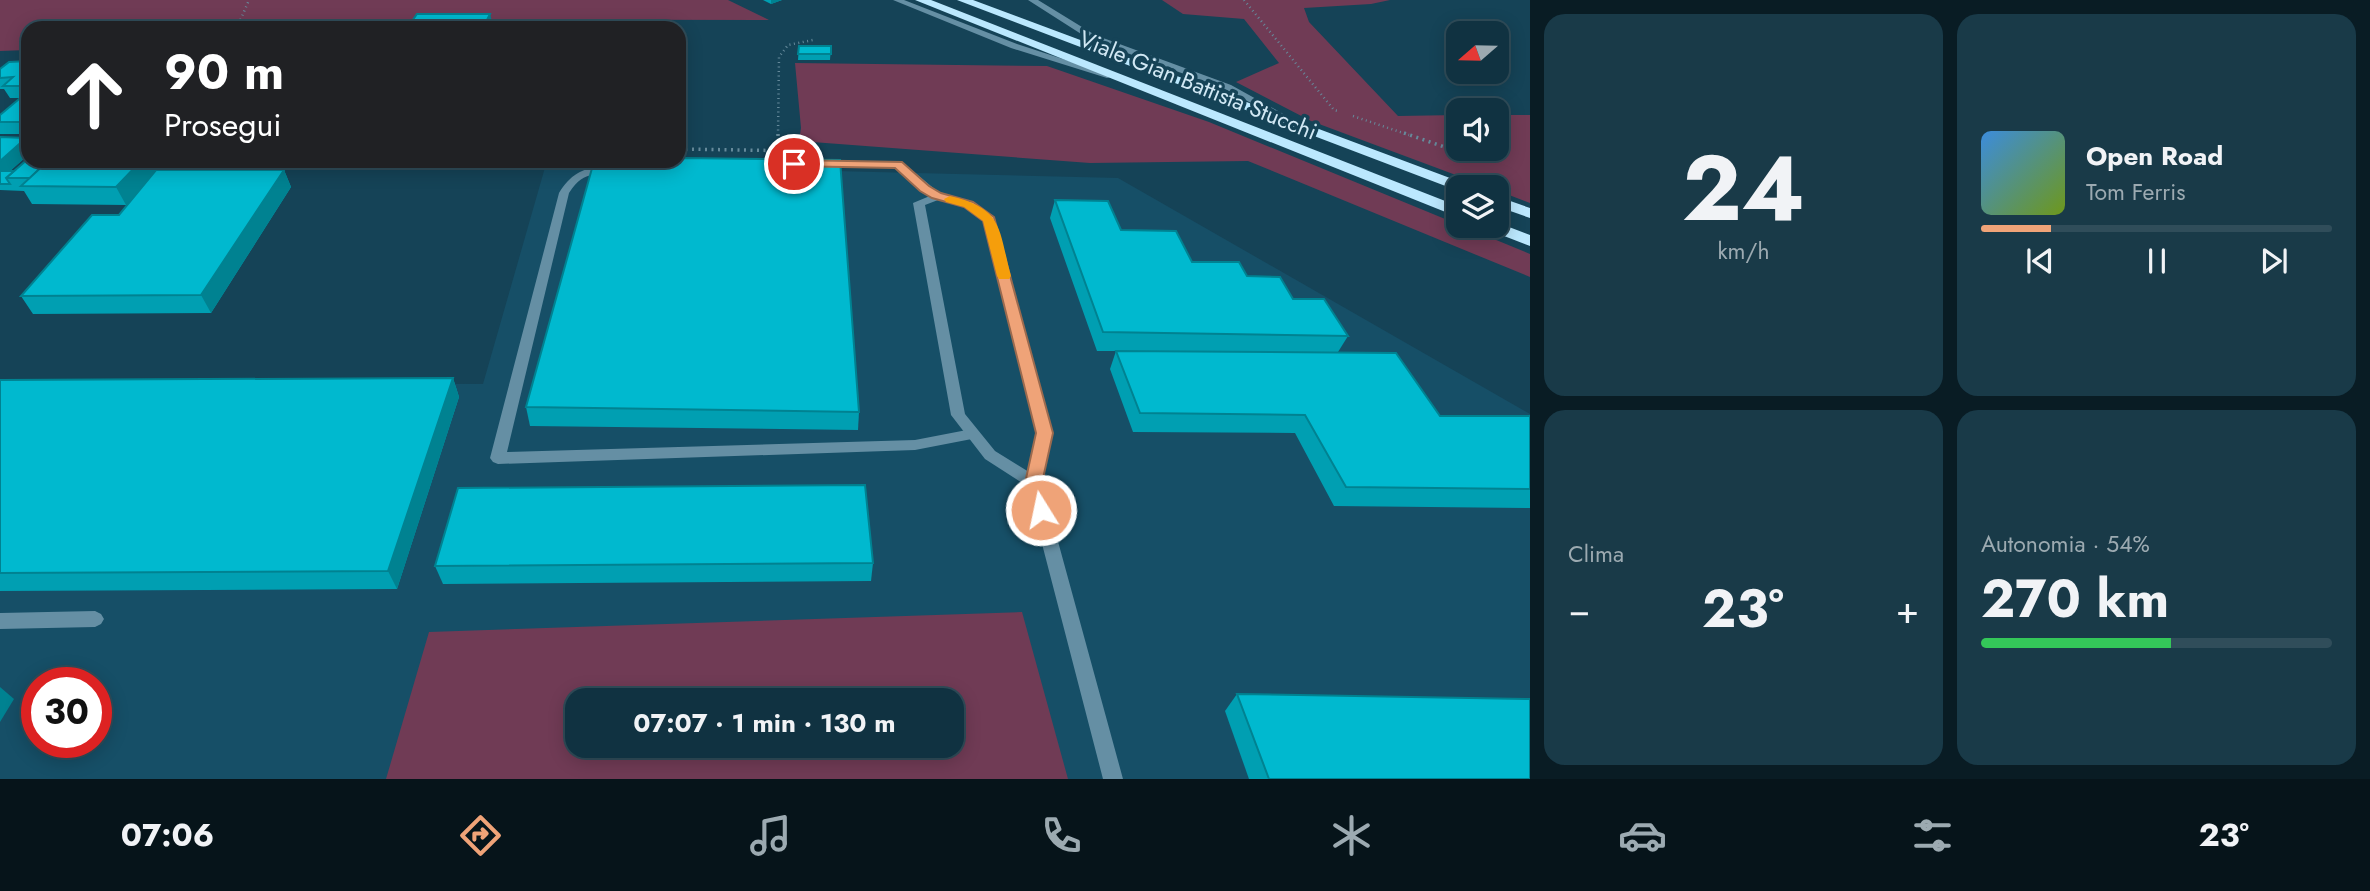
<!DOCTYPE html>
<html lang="it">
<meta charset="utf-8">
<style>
:root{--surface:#103241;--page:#193a48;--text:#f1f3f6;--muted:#9caab1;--line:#304d5a;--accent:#efa378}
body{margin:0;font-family:Jost,sans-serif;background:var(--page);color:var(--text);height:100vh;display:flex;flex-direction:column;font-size:26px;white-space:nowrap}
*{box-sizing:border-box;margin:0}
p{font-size:23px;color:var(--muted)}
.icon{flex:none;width:38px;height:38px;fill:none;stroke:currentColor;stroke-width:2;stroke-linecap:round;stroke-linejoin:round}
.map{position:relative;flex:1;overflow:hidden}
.details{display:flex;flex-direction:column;gap:14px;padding:14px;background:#091c24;width:840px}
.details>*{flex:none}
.guide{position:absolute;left:21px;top:21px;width:665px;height:147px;border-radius:21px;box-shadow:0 4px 18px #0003,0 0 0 2px var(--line);background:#202124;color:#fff;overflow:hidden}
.needle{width:46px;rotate:250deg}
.tools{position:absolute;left:1446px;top:21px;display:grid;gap:14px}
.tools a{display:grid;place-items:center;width:63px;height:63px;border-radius:14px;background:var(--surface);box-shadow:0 4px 18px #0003,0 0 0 2px var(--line);font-size:35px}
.speed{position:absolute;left:21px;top:667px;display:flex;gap:14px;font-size:35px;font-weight:700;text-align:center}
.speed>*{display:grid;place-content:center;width:91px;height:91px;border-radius:50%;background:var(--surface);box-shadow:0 4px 18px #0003,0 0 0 2px var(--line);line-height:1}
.speed .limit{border:10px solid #d22;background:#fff;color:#111}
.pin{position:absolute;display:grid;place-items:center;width:60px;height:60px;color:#fff;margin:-30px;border:4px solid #fff;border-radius:50%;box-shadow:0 2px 7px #0007}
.me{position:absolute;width:77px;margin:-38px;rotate:350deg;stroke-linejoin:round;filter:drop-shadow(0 0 5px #0008)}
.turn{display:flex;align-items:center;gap:24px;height:147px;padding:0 28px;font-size:32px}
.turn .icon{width:91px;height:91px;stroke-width:2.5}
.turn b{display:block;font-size:49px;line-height:60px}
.big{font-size:52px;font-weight:700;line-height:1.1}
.details .card{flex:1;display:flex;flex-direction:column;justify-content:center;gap:10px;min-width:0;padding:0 24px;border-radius:21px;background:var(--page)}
.details .dial{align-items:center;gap:0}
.dial b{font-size:91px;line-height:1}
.song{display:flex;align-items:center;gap:21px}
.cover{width:84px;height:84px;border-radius:10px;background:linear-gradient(135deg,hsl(210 70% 55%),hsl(80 70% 35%))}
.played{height:7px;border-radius:4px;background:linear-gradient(90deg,var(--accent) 20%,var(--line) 20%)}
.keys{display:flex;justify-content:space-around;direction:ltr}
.heat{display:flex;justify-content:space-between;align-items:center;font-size:38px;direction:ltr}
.charge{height:10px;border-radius:5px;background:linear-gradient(90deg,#34c759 54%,var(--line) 0)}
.details .tiles{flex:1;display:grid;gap:14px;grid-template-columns:repeat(2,1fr)}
.trip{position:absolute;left:565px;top:688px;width:399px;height:70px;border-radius:21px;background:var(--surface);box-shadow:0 4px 18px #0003,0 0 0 2px var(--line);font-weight:700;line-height:70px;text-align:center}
.tab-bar{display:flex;height:112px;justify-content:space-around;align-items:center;background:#06141a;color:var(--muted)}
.tab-bar .icon{width:49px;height:49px}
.tab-bar .on{color:var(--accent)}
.tab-bar b{font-size:32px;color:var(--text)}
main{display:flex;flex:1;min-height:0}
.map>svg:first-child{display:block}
</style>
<main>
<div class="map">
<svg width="1530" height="779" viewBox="0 0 1530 779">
<rect width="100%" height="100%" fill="#154357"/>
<path fill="#164f67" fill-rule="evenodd" d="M546 164 1118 178 1530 414V779H0V382L483 384ZM37 682H96V742H37ZM578 700H952V746H578Z"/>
<g fill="#703b55" fill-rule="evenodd">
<path d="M0 0H728L769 20 235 19 228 28H28V50L0 51Z"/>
<path d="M1162 0H1390L1371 4 1304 8 1309 22 1398 116 1458 115V149H1496V115H1530V203L1496 190V187H1488L1311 121 1236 82 1279 63 1244 19 1183 14Z"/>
<path d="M795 63 1047 66 1209 122 1530 254V277L1248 161 1090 163 799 141 801 128Z"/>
<path d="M1022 612 1068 779H386L429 632ZM952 700V746H578V700Z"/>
</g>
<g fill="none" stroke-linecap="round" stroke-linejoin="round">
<g stroke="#668a9b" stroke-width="2.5" stroke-dasharray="1 3.5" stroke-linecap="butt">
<path d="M1244 0 1334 110 1338 111"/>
<path d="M237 28 249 0"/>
<path d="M1353 116 1409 135"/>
<path d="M778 135 779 57 788 45 813 40"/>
</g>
<g stroke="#668a9b" stroke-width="3.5" stroke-dasharray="2 4.5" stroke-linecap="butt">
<path d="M1404 133 1485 161"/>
<path d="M679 149 804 151"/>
<path d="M778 149V133"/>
</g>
<g fill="#658fa4" fill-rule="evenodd">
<path d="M893 0H904L1017 44 1115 76 1107 78 1011 48Z"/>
<path d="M1028 0H1038L1095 35 1231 85 1296 121 1288 123 1225 89 1089 39Z"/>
<path d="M823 161 902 162 943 196 937 199 933 198 895 167 819 166 818 164Z"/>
<path d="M603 166H611L616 169C598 180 586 166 569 193L507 452 915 440 972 429 977 430 979 434 977 438 915 450 498 464 493 462 490 458 559 193C570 175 582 168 603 166Z"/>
<path d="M95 611 101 614 104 619 101 624 95 627 0 629V613Z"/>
</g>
<path fill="#658fa4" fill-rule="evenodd" d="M937 193 973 202 995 219 1052 433 1042 483 1123 779H1103L1027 486 985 459 951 415 913 203ZM938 200 965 206 984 220 1038 433 1029 472 995 451 965 414 925 205Z"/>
<g fill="#bbe8fe" fill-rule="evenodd">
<path d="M915 0H931L1458 206V217Z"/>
<path d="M957 0H973L1466 184 1468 187H1458L1456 190Z"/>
<path d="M1496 196 1530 208V218L1496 206Z"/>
<path d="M1496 222 1530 235V246L1486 229 1484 226H1496Z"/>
</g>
</g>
<g fill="#009fb2">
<path d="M763 0H782L771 4Z"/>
<path d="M799 46H831L830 60H798Z"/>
<path d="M28 61V134H0V115L20 98H10L4 89H0V69Z"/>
<path d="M0 137 26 138 28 140V155L10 171H14L28 161H166L157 170H284L291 187 211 313 33 314 21 296 119 215 141 189 126 205 32 204 24 191 0 190Z"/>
<path d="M1055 200 1192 262 1247 276 1293 299 1348 336 1338 352 1440 416H1530V508L1334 506 1295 433 1133 432 1110 369 1116 351H1097L1050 218Z"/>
<path d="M453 378 459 397 397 589 0 591V380Z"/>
<path d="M526 407 859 412 858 430 530 426Z"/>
<path d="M873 563 871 581 443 584 435 566Z"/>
<path d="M1237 694 1530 779H1249L1225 711Z"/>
</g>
<g fill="#008291">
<path d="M771 0H782L771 4Z"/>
<path d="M490 14 493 25 491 28H483Z"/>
<path d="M26 138 28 140V155L0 180V161Z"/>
<path d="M141 161H166L126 205 116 187Z"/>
<path d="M284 170 291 187 211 313 201 295Z"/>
<path d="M453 378 459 397 397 589 388 571Z"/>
<path d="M0 687 14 699 0 722Z"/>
</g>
<g fill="#00b9cf" stroke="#008291" stroke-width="2">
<path d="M417 14H490L483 28H407Z"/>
<path d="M799 46H831V54H798Z"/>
<path d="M28 61V86H3L13 77 0 78V69L9 62Z"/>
<path d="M25 94H28V122H0V115Z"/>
<path d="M0 137 26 138 0 161Z"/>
<path d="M679 158 840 160 859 412 526 407 594 161H679Z"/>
<path d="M28 159V161H48L30 178H6Z"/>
<path d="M48 161H141L116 187 21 186Z"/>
<path d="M156 170H284L201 295 21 296 92 215H119Z"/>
<path d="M0 171H14L6 178 10 184H0Z"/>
<path d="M1055 200 1108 201 1121 230 1176 231 1192 262H1239L1247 276 1280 277 1293 299H1324L1348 336 1103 332Z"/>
<path d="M1116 351 1396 353 1440 416H1530V489L1346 487 1305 415 1140 413Z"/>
<path d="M453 378 388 571 0 573V380Z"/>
<path d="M865 485 873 563 435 566 458 488Z"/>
<path d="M1237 694 1530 699V779H1269Z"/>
</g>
<path fill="#efa378" stroke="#9b6a4e" stroke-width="2" d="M794 160 902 162 929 186 941 193 973 202 994 217 1053 433 1042 483 1050 510 1047 515H1035L1025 483 1036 433 983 221 964 207 932 198 920 191 895 168 790 166 788 164Z"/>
<path fill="#f59e0b" d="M950 196C1004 209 998 228 1011 276L1009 279H999L997 276 983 221 964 207 946 202 944 199Z"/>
<g text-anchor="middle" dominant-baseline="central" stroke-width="7" stroke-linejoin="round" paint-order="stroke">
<g font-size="23" fill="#d1e8f4" stroke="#154357">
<text transform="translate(1198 85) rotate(22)">Viale Gian Battista Stucchi</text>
</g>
</g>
</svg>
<div class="tools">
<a><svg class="needle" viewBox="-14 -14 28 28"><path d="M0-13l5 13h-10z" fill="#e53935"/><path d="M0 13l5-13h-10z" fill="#9caab1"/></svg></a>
<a><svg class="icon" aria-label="sound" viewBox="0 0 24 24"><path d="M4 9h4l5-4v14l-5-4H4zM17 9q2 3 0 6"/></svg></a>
<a><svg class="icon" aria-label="layers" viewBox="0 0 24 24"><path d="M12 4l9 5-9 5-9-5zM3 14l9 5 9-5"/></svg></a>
</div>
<div class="speed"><div class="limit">30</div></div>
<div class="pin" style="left:794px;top:164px;background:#d93025"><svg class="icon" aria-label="arrive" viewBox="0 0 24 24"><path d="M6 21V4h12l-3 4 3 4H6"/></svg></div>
<svg class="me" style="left:1041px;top:510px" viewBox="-20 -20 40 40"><circle r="17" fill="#efa378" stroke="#fff" stroke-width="3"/><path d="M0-11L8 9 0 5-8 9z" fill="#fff"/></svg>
<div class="trip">07:07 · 1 min · 130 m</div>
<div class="guide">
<div class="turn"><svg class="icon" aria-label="ahead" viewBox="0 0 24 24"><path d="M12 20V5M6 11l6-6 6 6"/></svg><div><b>90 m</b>Prosegui</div></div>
</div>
</div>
<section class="details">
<div class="tiles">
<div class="card dial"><b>24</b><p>km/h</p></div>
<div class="card">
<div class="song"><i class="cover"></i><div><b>Open Road</b><p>Tom Ferris</p></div></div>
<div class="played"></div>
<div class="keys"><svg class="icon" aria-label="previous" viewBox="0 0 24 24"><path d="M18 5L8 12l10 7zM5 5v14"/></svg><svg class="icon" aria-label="pause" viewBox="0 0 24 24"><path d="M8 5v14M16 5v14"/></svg><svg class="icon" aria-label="next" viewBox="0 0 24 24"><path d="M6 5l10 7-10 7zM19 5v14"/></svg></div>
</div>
<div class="card"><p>Clima</p>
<div class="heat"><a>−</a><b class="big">23°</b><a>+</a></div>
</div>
<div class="card"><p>Autonomia · 54%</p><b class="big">270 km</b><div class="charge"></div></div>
</div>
</section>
</main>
<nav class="tab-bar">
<b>07:06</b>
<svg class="icon on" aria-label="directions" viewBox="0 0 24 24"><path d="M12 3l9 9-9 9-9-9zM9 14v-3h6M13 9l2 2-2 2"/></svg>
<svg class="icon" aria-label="music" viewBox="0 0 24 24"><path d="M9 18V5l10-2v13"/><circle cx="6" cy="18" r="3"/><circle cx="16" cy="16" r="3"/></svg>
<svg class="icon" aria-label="phone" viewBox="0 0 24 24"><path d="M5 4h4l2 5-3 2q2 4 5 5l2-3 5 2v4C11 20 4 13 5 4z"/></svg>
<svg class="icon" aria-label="climate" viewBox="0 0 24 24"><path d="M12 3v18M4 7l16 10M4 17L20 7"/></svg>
<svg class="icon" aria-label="car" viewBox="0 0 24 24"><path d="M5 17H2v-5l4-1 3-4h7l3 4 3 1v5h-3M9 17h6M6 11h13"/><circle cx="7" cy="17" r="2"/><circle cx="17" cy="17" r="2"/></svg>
<svg class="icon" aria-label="filters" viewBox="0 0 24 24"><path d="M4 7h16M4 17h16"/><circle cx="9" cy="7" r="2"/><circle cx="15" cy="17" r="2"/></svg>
<b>23°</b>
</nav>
